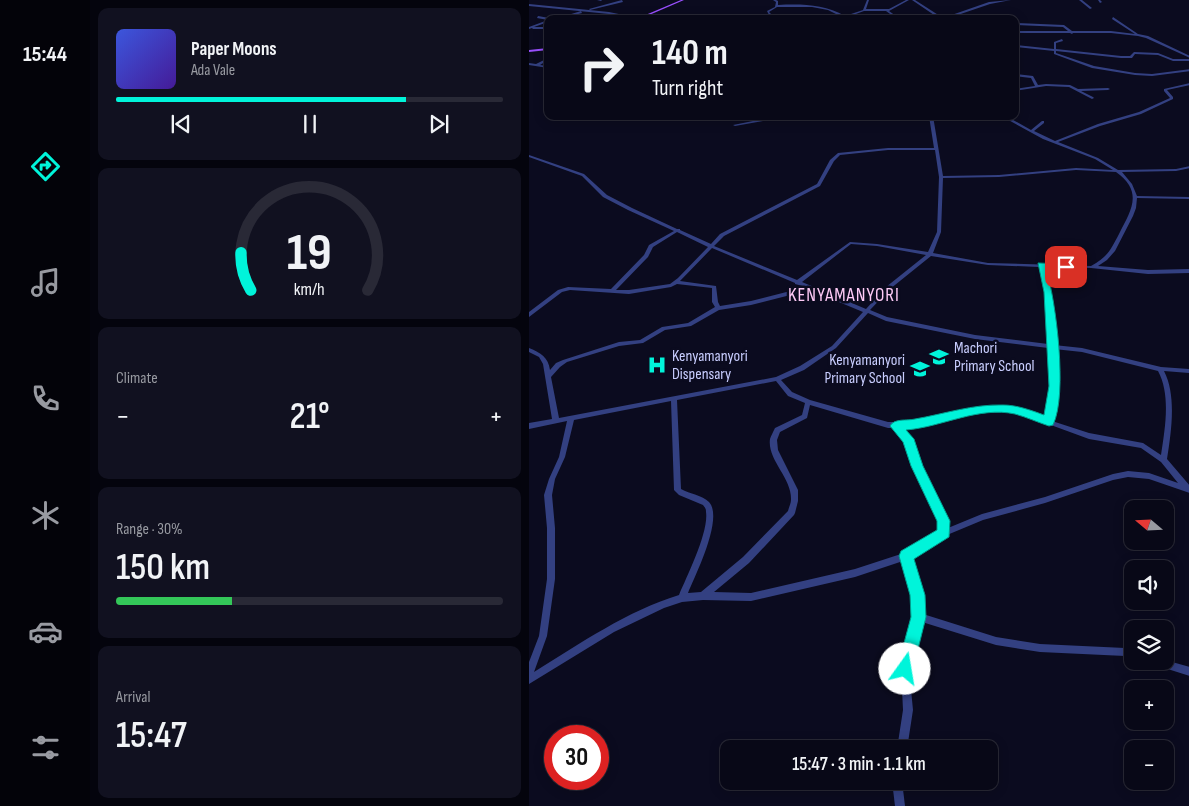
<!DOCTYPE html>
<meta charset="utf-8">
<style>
:root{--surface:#080817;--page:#111120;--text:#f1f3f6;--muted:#989aa1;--line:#292936;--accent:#00f4da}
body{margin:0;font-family:"Sofia Sans Condensed",sans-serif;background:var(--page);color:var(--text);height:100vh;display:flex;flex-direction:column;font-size:19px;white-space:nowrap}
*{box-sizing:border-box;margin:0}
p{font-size:16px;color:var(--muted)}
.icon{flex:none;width:28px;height:28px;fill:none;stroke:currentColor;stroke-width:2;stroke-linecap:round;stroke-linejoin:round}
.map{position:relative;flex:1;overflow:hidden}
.side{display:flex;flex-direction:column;gap:8px;padding:8px;background:#04040d;width:439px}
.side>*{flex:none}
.banner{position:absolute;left:15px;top:15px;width:475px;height:105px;border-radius:10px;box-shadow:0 2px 12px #0003,0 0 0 1px var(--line);background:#080817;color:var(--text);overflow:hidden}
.needle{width:32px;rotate:289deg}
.buttons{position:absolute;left:595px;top:500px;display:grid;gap:10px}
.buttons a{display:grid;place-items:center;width:50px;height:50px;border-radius:10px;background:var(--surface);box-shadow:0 2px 12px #0003,0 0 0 1px var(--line);font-size:25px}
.speed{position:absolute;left:15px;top:725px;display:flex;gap:10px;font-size:25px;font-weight:700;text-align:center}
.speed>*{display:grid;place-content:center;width:65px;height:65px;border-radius:50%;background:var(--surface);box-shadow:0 2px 12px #0003,0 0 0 1px var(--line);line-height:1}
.speed .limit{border:8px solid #d22;background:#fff;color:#111}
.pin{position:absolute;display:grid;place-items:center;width:42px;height:42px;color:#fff;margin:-21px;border-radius:10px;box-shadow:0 2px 8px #0006}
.me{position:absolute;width:55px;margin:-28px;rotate:13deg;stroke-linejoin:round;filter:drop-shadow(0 0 4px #0008)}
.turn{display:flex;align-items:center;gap:18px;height:105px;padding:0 25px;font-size:22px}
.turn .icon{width:65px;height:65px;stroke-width:2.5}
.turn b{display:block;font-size:35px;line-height:42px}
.big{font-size:38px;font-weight:600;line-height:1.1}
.side .card{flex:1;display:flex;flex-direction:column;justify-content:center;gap:8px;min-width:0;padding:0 18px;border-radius:10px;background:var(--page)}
.side .dial{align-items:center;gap:0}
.dial svg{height:130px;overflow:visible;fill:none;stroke:var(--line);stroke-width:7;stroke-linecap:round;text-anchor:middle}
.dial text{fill:var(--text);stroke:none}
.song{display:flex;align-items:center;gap:15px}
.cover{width:60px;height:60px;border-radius:8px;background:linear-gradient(135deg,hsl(230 70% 55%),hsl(260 70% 35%))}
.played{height:5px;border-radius:2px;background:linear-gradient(90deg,var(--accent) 75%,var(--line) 75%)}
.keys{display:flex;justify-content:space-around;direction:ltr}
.heat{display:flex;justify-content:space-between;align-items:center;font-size:28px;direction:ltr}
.charge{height:8px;border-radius:4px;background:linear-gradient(90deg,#34c759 30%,var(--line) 0)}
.trip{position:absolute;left:191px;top:740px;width:278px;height:50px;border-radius:10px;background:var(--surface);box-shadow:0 2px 12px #0003,0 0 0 1px var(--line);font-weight:600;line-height:50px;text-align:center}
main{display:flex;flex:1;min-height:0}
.menu{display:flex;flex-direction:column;width:90px;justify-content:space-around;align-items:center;background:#030309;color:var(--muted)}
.menu .icon{width:35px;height:35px}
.menu .selected{color:var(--accent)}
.menu b{font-size:22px;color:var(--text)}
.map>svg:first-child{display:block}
</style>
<main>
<nav class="menu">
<b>15:44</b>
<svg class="icon selected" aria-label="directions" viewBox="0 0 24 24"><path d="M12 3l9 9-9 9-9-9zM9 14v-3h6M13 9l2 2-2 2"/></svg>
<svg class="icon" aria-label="music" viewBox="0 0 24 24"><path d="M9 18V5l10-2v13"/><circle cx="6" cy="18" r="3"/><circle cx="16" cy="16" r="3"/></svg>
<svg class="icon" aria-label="phone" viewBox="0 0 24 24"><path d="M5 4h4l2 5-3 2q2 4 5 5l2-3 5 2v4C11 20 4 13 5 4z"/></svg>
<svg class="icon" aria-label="climate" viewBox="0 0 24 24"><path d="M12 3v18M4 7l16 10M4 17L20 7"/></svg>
<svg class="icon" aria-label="car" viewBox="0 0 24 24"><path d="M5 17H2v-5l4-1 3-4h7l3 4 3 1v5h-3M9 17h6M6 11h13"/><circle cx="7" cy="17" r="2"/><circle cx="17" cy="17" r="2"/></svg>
<svg class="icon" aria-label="filters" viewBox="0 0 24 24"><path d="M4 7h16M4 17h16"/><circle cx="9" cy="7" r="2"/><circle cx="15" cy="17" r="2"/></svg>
</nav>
<section class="side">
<div class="card">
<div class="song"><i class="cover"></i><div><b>Paper Moons</b><p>Ada Vale</p></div></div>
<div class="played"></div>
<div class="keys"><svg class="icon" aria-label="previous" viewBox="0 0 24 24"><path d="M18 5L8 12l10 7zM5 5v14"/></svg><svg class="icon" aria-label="pause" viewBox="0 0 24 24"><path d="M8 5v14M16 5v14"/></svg><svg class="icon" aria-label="next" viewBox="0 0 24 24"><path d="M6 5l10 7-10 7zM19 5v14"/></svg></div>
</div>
<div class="card dial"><svg viewBox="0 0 100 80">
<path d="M14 69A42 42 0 1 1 86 69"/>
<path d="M14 69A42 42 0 0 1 8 46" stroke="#00f4da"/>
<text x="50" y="56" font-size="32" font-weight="700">19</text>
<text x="50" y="72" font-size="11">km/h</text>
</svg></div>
<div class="card"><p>Climate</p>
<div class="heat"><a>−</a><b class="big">21°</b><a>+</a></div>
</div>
<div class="card"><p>Range · 30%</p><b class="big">150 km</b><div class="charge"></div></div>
<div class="card"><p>Arrival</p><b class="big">15:47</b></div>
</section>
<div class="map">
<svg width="661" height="806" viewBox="0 0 661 806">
<rect width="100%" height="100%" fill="#0b0b1f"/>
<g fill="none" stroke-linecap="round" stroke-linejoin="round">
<g fill="#334081" fill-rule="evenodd">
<path d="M68 0H73L72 1Z"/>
<path d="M93 0 94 2 61 10 60 9Z"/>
<path d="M244 0H247L249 1V5C272 4 295 4 316 16L334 10 338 0H340L337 9H360L377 0H380L360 11 371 19H368L357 11H335L316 18 301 19 313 17 299 10 283 7H248L240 12 242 14 252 19H248L241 16 236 19H233L240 15 238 11 246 7 247 2Z"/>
<path d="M383 0H386L414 18 460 2 482 0 461 4 417 19H411Z"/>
<path d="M550 0H553L563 8 561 9Z"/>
<path d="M569 0H571L573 2 571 3Z"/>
<path d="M0 4 80 12 114 19H107L80 14 0 6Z"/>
<path d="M52 11 53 13 31 19H26Z"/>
<path d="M9 16 20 18 21 19 19 20 8 18Z"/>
<path d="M584 17 609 34 619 36 661 56V58L617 38 609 36 582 33H544L543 34 541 33H486V31H539L534 27 487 25 488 23 535 25 543 31H582L606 34 583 19Z"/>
<path d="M19 20V22L5 27H19V29H4L3 28 0 29V27Z"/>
<path d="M533 39 534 41 527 43V49L592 56H601L605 52 629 53 644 59H661V61H644L629 55 606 54 603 58H592L527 51V53L565 66 606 73 623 74 661 69V71L623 76 606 75 563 68 525 54V51L486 47V45L525 49V42Z"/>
<path d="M19 58V60L11 65 19 66V68L0 65V63L7 64Z"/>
<path d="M486 74 504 76 509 85 517 84 541 85 549 89 579 88 581 89 579 90 552 91 564 97 565 98 563 99 540 87 517 86 486 91V89L506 86 502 78 486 76Z"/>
<path d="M661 83V85L638 90 644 97V99L612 114 571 126 529 142 569 158 589 170 647 169 661 166V168L647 171 593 172 603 184 608 196 661 197V199L608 198 607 208 604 216 586 251 578 260 569 266 619 270 661 269V273L619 274 562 268 515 267 521 295 525 345 553 348 632 367 661 369V373L635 371C648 396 642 433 638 459L661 486V493L620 479 599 477 584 480 516 503 454 520 418 535 381 558 392 595 394 614 467 637 511 644 596 648 604 650V658L596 656 511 652 467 645 393 622 380 669 384 710 378 749H368L374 710 372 669 386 617 384 595 374 561 326 577 222 601 174 600 153 602 135 608 85 632 0 684V662L10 636 18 579V528L15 495 20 479 30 457 38 421 0 429V423L23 419 14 364 10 357 0 352V348C12 353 19 357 21 370L27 363 34 360 90 342 111 340 133 327 159 323 186 307 183 302V288L148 284 142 287 100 294 41 290 33 292 0 317V312L29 290 39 287 82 289 115 255 120 245 145 231 99 210 74 197 53 176 0 157V155L55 174 78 195 103 208 148 229H151V230L182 244 191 234 288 184 301 160 309 153 359 148H405L400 116H404L414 176 470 175 547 168 584 170 566 159 514 139 472 116H477L502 130 513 121H515V123L505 131 526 141 569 124 610 112 641 98 635 91V89ZM359 150H406L410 177 408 232 399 252 348 244 321 242 268 280 185 246 195 236 291 186 305 161 311 155ZM547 170 587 172C615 192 602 210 590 234 582 249 579 257 562 266L459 263 404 253 412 232 414 178 470 177ZM148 232 179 247 149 278 141 284 100 290H87L119 257 124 247ZM322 244 348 246 397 255 357 287 337 309 273 282ZM183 248 266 283V284L277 287 222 301 191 306 189 302 187 286 151 281ZM402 256 459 265 510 267 516 295 519 344 446 335 358 317 341 310 361 289ZM281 290 334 312 303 346 271 366 247 377 30 418 22 377 31 367 38 362 90 346 114 343 136 330 162 326 190 310 222 305ZM339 313 357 321 446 339 519 348 520 393 517 418 486 408 447 409 384 422H359L281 400 263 392 252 380 275 370 307 348ZM525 349 553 352 629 371C642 395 636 428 632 455L614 443 560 433 523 421 527 393ZM247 381 259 396 276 403 273 415 246 428C244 432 242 436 241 439 238 460 263 478 262 500 262 503 260 507 259 511L214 557 172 592 159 593C166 576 195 518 180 502 173 495 161 494 152 489L148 400ZM142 401 145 490 150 495 174 505C176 508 177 508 177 512 180 532 158 576 150 595 98 611 52 643 5 672L18 636 26 579V528L23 495 26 479 36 457 45 420ZM281 405 359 428H365L376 440 385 466 411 521V531L375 553 326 569 222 593 185 592 220 563 265 515 266 513 269 501V490L249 450 248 440 251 432 278 418ZM486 412 560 439 612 448 632 462 649 483 620 473 599 471 584 474 516 497 453 514 419 528V521L412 505 391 466 382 439 372 428H384L447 413Z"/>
<path d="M270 116H289L234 121 206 126 204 125 234 119Z"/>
<path d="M636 660 661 667V676L626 665 623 664 622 661H636Z"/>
<path d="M363 781H373L376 806H366Z"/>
</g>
<g fill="#9a50ff" fill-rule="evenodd">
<path d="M152 0H155L111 19H107Z"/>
<path d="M19 48V50L0 52V50Z"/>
</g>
</g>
<path fill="#00f4da" stroke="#009f8e" d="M509 263 537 264 542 267 537 269 517 268C527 301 539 394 524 425L520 426C508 422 497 417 486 414 450 406 413 427 377 430L385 439 394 466 421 521 420 537 385 559 396 595 397 617 384 669 382 675 376 677 370 675 368 669 382 617 381 595 370 556 372 551 408 530V521L382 466 374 442 361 426C365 418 378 421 386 419 415 414 444 404 474 405 488 405 501 410 515 415L520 386 519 368 515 292Z"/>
<defs>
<g id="school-bare" transform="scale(1.5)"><path d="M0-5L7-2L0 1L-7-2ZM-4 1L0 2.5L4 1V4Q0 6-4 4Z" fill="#00f4da" stroke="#0b0b1f" stroke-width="2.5" paint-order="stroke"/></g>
<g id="hospital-bare" transform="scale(1.5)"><path d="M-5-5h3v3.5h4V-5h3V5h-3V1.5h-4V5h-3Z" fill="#00f4da" stroke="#0b0b1f" stroke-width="2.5" paint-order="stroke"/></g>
</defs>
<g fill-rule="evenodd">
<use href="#school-bare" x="410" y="357"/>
<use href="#hospital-bare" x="128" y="365"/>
<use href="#school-bare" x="391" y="369"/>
</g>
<g text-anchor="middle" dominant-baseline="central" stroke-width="5" stroke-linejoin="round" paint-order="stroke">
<g font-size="16" fill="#c9ceff" stroke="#0b0b1f" text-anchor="start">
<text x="425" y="348">Machori<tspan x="425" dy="18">Primary School</tspan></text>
<text x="143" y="356">Kenyamanyori<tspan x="143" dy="18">Dispensary</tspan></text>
<text x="376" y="360" text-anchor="end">Kenyamanyori<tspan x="376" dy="18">Primary School</tspan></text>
</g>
<g font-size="19" letter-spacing="1" fill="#ffcbf7" stroke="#0b0b1f">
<text x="315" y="295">KENYAMANYORI</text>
</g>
</g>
</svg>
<div class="buttons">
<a><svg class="needle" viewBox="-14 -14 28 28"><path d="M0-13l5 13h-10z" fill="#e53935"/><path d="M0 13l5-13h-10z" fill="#989aa1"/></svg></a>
<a><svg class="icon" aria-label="sound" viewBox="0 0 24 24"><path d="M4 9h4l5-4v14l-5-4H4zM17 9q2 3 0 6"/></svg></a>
<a><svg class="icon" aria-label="layers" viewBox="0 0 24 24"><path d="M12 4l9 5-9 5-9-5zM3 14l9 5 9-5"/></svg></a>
<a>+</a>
<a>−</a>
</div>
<div class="speed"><div class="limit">30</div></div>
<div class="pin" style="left:537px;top:267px;background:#d93025"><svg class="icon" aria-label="arrive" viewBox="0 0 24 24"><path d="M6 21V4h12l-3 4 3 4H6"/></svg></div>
<svg class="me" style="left:376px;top:669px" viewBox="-20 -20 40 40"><circle r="19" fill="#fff"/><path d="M0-13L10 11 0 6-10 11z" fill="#00f4da"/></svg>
<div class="trip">15:47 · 3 min · 1.1 km</div>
<div class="banner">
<div class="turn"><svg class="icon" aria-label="right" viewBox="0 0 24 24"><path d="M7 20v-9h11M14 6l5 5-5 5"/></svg><div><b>140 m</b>Turn right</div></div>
</div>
</div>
</main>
